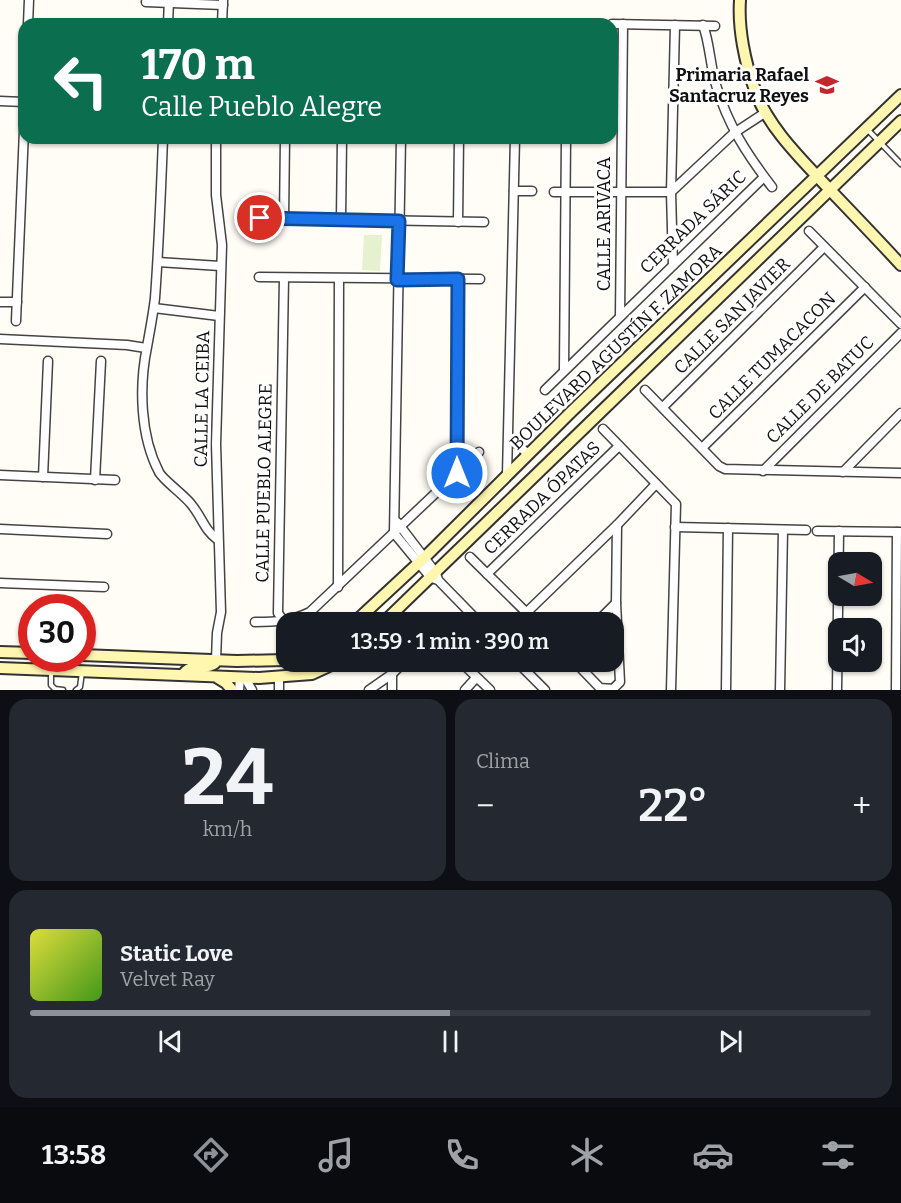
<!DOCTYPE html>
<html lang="es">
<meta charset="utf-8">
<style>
:root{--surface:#171b24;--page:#242831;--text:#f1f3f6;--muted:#9ea1a6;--line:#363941;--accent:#8c9099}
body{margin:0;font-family:Bitter,serif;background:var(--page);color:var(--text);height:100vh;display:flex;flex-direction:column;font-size:22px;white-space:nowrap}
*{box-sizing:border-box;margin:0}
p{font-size:20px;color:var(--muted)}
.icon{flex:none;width:33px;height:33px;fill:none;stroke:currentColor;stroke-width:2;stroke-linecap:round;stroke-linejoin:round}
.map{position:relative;height:690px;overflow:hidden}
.panel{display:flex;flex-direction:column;gap:9px;padding:9px;background:#0d0f14;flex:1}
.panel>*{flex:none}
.guide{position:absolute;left:18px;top:18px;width:600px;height:126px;border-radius:18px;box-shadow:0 2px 4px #0004;background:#0b6e4f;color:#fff;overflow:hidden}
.needle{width:39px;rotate:100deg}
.controls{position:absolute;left:828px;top:552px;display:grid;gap:12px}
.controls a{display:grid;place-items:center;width:54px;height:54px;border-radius:12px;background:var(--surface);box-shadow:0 2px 4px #0004;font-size:30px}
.speed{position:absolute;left:18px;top:594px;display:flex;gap:12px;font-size:30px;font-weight:700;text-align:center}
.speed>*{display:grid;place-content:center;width:78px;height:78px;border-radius:50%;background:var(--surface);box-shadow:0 2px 4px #0004;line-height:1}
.speed .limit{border:9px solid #d22;background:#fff;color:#111}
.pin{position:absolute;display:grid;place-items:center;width:51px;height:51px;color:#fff;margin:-26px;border:3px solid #fff;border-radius:50%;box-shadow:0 2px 6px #0007}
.me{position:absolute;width:66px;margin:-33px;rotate:0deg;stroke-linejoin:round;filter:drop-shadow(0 0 4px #0008)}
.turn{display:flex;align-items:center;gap:21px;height:126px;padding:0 24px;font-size:27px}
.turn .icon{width:78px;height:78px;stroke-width:2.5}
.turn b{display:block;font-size:42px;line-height:51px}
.big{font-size:45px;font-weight:600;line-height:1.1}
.panel .card{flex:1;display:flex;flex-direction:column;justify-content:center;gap:9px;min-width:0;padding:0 21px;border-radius:18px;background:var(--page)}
.panel .dial{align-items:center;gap:0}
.dial b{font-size:78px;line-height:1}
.song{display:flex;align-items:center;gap:18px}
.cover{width:72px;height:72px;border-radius:9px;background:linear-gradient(135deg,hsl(60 70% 55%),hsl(100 70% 35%))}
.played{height:6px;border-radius:3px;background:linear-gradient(90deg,var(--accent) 50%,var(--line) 50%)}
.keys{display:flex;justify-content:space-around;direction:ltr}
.heat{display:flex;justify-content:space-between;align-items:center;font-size:33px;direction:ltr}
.panel .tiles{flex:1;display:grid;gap:9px;grid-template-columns:1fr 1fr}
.card:last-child{grid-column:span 2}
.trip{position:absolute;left:276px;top:612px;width:348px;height:60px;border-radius:18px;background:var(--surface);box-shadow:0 2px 4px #0004;font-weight:600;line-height:60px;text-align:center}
.menu{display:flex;height:96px;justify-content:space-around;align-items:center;background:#090b0e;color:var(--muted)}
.menu .icon{width:42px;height:42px}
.menu .current{color:var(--accent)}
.menu b{font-size:27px;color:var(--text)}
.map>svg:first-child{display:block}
</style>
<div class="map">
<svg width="901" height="690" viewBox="0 0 901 690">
<rect width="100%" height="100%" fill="#fffdf5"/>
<path fill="#e6f2cf" d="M364 235H382L380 271 362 270Z"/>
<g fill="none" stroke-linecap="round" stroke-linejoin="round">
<g stroke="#444" stroke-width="7">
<g id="lane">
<path d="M867 129 901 164"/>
<path d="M51 671V685L55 689 63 690"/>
<path d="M76 690 80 687 82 672"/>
</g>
</g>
<g stroke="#444" stroke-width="11">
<g id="street">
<path d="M146 2 223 5"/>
<path d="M28 24 29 0"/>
<path d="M168 24 169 0"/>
<path d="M222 24 223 0"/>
<path d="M265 24H281"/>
<path d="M534 24H535"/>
<path d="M546 24H595"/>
<path d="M612 24 715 26"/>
<path d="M703 25C710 44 710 65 716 85 728 125 746 153 772 187"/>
<path d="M0 101 24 102"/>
<path d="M163 138C161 191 159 244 155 298 153 315 150 330 147 347 139 386 140 436 159 472 162 479 184 495 191 504 202 517 204 530 218 540"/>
<path d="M401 138 394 533 431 578 438 580"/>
<path d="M514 191H532"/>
<path d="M554 192H671L734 133 766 112"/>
<path d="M260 218 484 222"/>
<path d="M284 219 285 138"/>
<path d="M341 219 342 138"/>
<path d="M458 222 459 138"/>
<path d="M809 231 901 324"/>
<path d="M158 262 220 266"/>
<path d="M673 265 671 192 675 25"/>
<path d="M259 277 480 279"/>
<path d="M0 302H17"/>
<path d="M154 308 219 316"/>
<path d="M620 316 623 24"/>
<path d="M16 321 24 130"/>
<path d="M0 339 127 345 146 348"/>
<path d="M564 369 566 138"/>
<path d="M545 390 764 177"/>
<path d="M645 390 719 466 725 469 901 473"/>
<path d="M663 407 824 247"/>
<path d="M603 429 676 504 671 690"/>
<path d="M510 438 528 454"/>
<path d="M702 448 865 287"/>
<path d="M763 471 901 333"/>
<path d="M843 472 901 413"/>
<path d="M457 473 458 279"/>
<path d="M0 475 115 480"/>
<path d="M507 475 515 138"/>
<path d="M43 477 48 361"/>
<path d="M95 480 101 361"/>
<path d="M397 522 436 573 438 580 479 622"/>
<path d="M675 527 806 530"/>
<path d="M0 529 107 534"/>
<path d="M817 531 901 532"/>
<path d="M470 557 536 622"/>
<path d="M487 574 619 446"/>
<path d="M0 583 104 587"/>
<path d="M338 587 339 279"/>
<path d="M526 613 617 525 656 484"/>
<path d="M283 620 278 613 284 278"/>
<path d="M255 622C275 622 292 621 310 612L479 452"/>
<path d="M597 622 616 603"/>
<path d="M216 660 217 633 221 612 216 444 222 245 216 195V138"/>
<path d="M461 662 490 690"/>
<path d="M517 662 545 690"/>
<path d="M575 662 600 688 613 689 620 682 616 603 617 525"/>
<path d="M245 678 252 690"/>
<path d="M279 678V690"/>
<path d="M239 690 240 678"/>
<path d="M369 690 392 674 404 662"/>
<path d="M392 690V674"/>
<path d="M465 690 476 678"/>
<path d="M726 690 728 528"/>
<path d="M780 690 783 530"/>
<path d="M837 690 839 531"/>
<path d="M896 690 897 532"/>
</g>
</g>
<g stroke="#333" stroke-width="14">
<g id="secondary">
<path d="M740 0C738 29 745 63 755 90 767 127 805 163 832 192 855 216 878 240 901 265"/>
<path d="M355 622 424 558 572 411 901 95"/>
<path d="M384 622 901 121"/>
<path d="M0 652 32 653"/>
<path d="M82 655 237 661 286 660"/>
<path d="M0 668 259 678 312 674 338 662"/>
<path d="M183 675C190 662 205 671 215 663"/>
<path d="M218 678 226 683 232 690"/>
</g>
</g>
<use href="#lane" stroke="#fff" stroke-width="4"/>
<use href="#street" stroke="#fff" stroke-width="8"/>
<use href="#secondary" stroke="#fff6b0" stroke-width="10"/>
</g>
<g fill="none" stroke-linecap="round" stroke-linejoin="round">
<g stroke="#114b97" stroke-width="15">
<path id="route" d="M260 218 399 221 397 280 458 279 457 473"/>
</g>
<use href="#route" stroke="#1a73e8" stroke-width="10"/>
</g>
<defs>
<g id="school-bare" transform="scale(1.8)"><path d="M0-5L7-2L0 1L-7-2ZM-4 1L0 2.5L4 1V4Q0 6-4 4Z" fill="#c4262e" stroke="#fff" stroke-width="2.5" paint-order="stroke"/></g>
</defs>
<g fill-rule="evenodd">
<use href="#school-bare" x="827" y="85"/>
</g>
<g text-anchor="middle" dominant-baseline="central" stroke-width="6" stroke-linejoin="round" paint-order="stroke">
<g font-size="18" font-weight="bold" fill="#111" stroke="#fff" text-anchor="end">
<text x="809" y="75">Primaria Rafael<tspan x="809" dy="21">Santacruz Reyes</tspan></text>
</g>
<g font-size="18" fill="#111" stroke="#fff">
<text transform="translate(693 222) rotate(-44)">CERRADA SÁRIC</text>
<text transform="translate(604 224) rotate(-90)">CALLE ARIVACA</text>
<text transform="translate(732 316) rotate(-45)">CALLE SAN JAVIER</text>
<text transform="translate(616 347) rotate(-44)">BOULEVARD AGUSTÍN F. ZAMORA</text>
<text transform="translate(772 356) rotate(-45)">CALLE TUMACACON</text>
<text transform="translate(820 390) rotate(-45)">CALLE DE BATUC</text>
<text transform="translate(202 399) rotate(-89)">CALLE LA CEIBA</text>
<text transform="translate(264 483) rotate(-89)">CALLE PUEBLO ALEGRE</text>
<text transform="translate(542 498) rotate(-44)">CERRADA ÓPATAS</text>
</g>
</g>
</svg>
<div class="controls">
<a><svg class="needle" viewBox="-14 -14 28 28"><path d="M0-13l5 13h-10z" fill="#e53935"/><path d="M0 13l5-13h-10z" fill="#9ea1a6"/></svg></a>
<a><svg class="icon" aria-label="sound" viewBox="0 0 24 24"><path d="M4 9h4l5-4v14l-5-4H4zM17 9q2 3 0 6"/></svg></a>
</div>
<div class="speed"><div class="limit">30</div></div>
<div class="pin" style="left:260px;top:218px;background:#d93025"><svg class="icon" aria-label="arrive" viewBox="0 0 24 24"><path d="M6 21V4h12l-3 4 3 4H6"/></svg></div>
<svg class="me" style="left:457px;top:473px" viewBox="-20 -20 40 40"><circle r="17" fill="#1a73e8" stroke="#fff" stroke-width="3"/><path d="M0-11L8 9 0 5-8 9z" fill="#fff"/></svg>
<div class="trip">13:59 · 1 min · 390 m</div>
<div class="guide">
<div class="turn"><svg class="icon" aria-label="left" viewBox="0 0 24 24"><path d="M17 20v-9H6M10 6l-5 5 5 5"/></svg><div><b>170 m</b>Calle Pueblo Alegre</div></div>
</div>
</div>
<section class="panel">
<div class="tiles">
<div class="card dial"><b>24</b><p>km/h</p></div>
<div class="card"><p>Clima</p>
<div class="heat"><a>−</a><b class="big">22°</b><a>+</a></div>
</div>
<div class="card">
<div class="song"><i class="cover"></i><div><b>Static Love</b><p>Velvet Ray</p></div></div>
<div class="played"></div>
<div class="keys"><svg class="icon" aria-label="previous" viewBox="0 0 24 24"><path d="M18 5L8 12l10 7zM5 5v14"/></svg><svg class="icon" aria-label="pause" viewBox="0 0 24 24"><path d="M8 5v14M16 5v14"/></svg><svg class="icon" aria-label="next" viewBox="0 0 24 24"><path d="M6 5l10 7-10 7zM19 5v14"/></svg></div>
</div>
</div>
</section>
<nav class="menu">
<b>13:58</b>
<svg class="icon current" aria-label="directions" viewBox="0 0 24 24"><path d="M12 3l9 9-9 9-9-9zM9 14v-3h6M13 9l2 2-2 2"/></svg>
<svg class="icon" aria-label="music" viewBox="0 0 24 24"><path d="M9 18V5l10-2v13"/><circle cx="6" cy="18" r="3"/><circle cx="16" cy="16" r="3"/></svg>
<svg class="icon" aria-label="phone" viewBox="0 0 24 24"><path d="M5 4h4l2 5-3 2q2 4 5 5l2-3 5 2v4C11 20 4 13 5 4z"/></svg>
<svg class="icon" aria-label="climate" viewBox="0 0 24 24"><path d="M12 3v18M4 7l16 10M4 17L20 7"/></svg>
<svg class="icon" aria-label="car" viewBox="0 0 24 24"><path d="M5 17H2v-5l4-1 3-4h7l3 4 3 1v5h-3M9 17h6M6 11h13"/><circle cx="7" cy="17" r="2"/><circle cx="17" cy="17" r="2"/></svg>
<svg class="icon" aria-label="filters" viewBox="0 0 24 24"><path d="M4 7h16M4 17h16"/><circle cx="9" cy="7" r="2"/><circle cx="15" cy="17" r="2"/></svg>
</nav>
